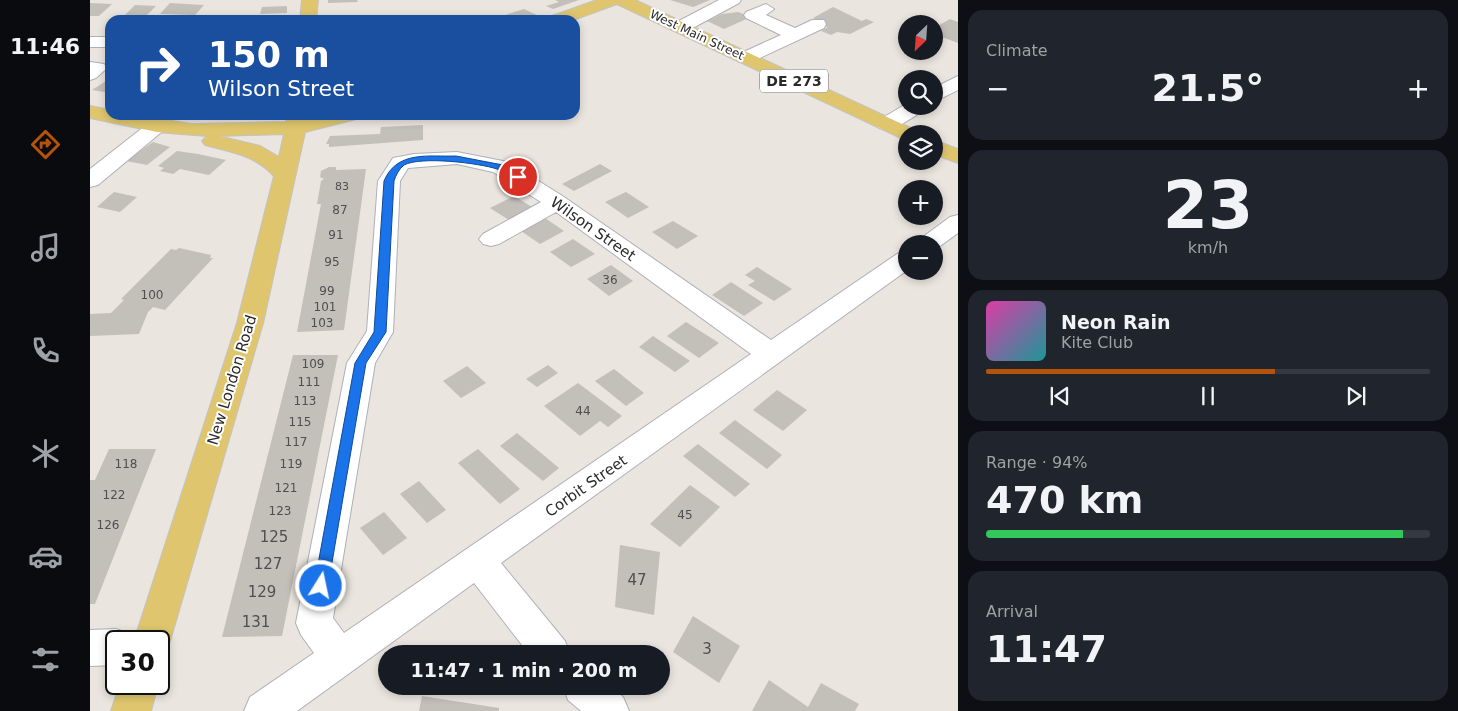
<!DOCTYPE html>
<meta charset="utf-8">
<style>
:root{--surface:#171b24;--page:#20242c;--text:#f1f3f6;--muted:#9ea1a6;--line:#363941;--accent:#b45309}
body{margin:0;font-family:"DejaVu Sans",sans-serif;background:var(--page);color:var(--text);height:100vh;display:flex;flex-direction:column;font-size:19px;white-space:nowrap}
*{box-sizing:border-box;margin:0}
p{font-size:16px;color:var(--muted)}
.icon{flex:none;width:28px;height:28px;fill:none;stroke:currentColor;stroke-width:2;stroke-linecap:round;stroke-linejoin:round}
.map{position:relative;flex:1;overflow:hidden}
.drawer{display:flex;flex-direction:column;gap:10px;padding:10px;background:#0d0f14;width:500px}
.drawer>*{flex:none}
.hud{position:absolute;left:15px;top:15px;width:475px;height:105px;border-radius:15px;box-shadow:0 2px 8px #0003;background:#1a4fa0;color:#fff;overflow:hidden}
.needle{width:32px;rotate:205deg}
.controls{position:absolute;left:808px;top:15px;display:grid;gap:10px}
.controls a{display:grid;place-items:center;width:45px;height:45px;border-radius:50%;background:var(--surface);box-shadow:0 2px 8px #0003;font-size:25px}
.speed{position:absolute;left:15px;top:630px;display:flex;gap:10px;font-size:25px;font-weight:700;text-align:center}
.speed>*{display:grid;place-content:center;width:65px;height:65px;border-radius:50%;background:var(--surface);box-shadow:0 2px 8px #0003;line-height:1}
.speed .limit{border:2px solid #111;border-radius:8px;background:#fff;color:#111}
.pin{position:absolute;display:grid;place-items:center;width:42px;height:42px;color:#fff;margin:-21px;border:2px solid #fff;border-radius:50%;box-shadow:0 1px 5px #0007}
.me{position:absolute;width:55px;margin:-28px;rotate:10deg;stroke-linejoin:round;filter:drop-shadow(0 0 4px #0008)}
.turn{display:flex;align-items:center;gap:18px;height:105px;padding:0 20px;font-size:22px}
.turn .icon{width:65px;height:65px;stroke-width:2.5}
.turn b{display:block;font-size:35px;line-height:42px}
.big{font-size:38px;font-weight:600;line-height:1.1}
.drawer .tile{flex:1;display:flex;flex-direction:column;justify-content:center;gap:8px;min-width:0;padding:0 18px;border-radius:15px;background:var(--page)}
.drawer .dial{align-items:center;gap:0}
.dial b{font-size:65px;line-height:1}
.song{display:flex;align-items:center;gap:15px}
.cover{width:60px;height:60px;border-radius:8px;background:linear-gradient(135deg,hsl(320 70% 55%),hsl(180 70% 35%))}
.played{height:5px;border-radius:2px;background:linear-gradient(90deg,var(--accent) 65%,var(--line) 65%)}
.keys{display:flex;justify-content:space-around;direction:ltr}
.heat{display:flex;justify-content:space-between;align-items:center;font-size:28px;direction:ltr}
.charge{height:8px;border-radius:4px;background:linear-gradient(90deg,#34c759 94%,var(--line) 0)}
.trip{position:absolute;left:288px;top:645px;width:292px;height:50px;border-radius:25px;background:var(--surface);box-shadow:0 2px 8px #0003;font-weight:600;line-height:50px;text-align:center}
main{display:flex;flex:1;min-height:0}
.menu{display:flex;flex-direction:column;width:90px;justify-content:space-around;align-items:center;background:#090b0e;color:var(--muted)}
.menu .icon{width:35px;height:35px}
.menu .on{color:var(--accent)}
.menu b{font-size:22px;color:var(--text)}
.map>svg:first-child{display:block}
</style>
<main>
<nav class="menu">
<b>11:46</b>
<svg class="icon on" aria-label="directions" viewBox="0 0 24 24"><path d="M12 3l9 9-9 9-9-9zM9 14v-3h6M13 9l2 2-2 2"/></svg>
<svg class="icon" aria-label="music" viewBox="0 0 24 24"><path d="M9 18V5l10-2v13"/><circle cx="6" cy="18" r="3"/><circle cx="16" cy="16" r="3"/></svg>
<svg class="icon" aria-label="phone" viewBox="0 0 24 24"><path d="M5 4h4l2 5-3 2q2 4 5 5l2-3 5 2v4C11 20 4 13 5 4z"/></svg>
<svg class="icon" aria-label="climate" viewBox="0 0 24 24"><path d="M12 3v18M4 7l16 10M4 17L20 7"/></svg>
<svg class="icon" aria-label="car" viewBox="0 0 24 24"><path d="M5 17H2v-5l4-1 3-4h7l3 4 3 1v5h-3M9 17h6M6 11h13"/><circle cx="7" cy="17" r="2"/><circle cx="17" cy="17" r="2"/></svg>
<svg class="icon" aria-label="filters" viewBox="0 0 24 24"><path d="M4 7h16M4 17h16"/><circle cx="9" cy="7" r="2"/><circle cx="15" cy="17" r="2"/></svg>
</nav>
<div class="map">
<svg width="868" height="711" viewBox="0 0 868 711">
<rect width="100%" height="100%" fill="#eae5de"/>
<g fill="#c3bfb9">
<path d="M238 0H267L268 2 238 3Z"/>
<path d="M465 0H489L463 9 456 6 469 2Z"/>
<path d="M580 0H620L603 7Z"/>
<path d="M0 3 22 4 9 16H0Z"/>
<path d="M80 3 96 4 114 5 105 15 70 14Z"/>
<path d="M45 5 66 6 54 18 33 17Z"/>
<path d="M197 6V13L170 14 172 7Z"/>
<path d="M743 7 772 21 776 19 784 22 760 34 747 32 741 35 731 31 738 27 731 25 734 23 723 18Z"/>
<path d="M434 9 449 16 438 20H416L409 17Z"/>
<path d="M648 12 661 17 634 29 617 21 632 14Z"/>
<path d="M196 16 195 20H170V17Z"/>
<path d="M860 19 868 22V43L844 34V28Z"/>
<path d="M20 78V93L2 90 16 81Z"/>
<path d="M333 125V140L239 147V144H236L240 136 290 134 291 127Z"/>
<path d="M63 142 80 147 57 165 36 161Z"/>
<path d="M87 151 108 154 136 160 119 175 90 169 83 174 70 171 74 168 68 166Z"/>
<path d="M510 164 522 171 484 191 472 184Z"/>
<path d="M239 167H246V170L276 169 254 330 207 332 231 204H227L231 181 234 179 230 177 231 171Z"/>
<path d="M24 192 47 197 30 212 7 207Z"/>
<path d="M536 192 559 207 538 218 515 202Z"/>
<path d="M424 196 442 207 419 220 400 208Z"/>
<path d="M455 218 474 231 450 244 431 231Z"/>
<path d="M583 221 608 236 587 249 562 232Z"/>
<path d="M483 239 505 254 481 267 460 252Z"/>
<path d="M89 248 121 255 120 258H123L75 310 63 307 58 312 49 334 0 336V314L21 313 34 300 31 299 81 249 86 250Z"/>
<path d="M521 265 543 281 519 296 497 279Z"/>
<path d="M667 267 702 289 684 301 658 285 665 281 655 275Z"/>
<path d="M641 282 673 303 654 316 622 295Z"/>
<path d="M596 322 629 343 609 358 577 336Z"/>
<path d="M563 336 600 361 585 372 549 347Z"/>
<path d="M203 355H248L192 636 132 637Z"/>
<path d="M458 365 468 373 447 387 436 379Z"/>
<path d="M377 366 396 383 371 398 353 381Z"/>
<path d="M524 369 554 393 536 406 505 381Z"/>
<path d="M488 383 532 416 518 427 510 421 490 436 454 406Z"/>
<path d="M687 390 717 410 693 431 663 410Z"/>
<path d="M645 420 692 455 677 469 629 433Z"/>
<path d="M427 433 469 468 453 481 410 446Z"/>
<path d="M608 444 660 484 645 497 593 456Z"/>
<path d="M19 449H66L5 604H0V480H5Z"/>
<path d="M388 449 430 489 410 504 368 463Z"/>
<path d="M329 481 356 510 337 523 310 494Z"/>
<path d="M600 485 630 507 590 547 560 524Z"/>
<path d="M294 512 317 538 293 555 270 528Z"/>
<path d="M530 545 570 552 564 615 525 607Z"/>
<path d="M603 616 650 646 629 683 583 652Z"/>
<path d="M679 680 718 707 731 683 769 704 765 711H662Z"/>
<path d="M332 696 409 708V711H329Z"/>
</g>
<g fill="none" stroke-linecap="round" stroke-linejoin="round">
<g stroke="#aeb0b9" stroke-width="2">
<g id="minor">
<path d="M629 0H651L649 3 597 31H585L583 27 585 23Z"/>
<path d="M676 4 684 9 676 15 705 28 722 20H734L736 24 734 28 661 62H649L646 58 649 54 691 35 656 18 654 15 656 12Z"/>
<rect x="0" y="37" width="20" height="10"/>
<path d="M0 62 14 64 17 68 6 78 0 80Z"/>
<path d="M868 76V90L844 102V88Z"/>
<path d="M816 104V106H837L834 110C821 118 805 132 789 128L786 124 789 120Z"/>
<path d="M67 120 74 122 77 126 74 130 8 185 0 187V169L60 122Z"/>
<path d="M367 152 418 162 471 195 681 340 807 254 816 251V271L411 563 475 641 480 654H439L384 583 207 711H154L160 697 224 653 211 635 206 623 257 363 277 331 288 181 303 158 324 154ZM367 164 403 172 451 202 393 234 389 239 393 244 401 246 409 244 466 212 661 354 254 633 243 618 285 363 303 332 310 181 318 168Z"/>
<path d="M868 215V233L846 249 844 250V244H826L830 239 860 217Z"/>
<path d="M26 629 39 634 42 641H26V665L0 666V630Z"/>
<path d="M473 686H521L533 697 539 711H491L478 700Z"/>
</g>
</g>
<g stroke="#c3c3c3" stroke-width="2">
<g id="major">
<path d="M212 0H228L226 20H210Z"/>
<path d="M507 0H545L825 130 828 134H816V140L811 138 527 4 483 20H460L462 16Z"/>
<path d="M0 106 20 110V115H43L102 124 196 122 197 115H217V119L235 115H269L266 119 215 132 173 323 80 641 75 654 69 656V641H44L147 323 184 176C165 155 141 152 115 145L112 141 117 136 67 132 0 118ZM194 134 189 157 170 146 128 136Z"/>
<path d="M844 140 868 149V163L844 154Z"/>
<path d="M30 684H68L61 711H21Z"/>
</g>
</g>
<use href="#minor" fill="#fff" fill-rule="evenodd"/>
<use href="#major" fill="#dfc66e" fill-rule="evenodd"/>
</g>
<path fill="#1a73e8" stroke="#114b97" d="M366 156 413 165 432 177 428 180C420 177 414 172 407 169 389 163 331 156 314 165 309 169 306 175 304 181L296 332 276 363 238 586 236 590 231 592 226 590 224 586 265 363 284 332 294 181C307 150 339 157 366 156Z"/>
<g text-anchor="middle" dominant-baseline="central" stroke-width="4" stroke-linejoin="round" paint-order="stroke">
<g font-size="11" fill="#504f4e">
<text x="252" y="186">83</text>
</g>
<g font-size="12" fill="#2a2a2a" stroke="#fff">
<text transform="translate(607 35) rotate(25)">West Main Street</text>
</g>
<g font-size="12" fill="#504f4e">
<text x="250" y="210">87</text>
<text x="246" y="235">91</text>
<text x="242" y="262">95</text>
<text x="520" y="280">36</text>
<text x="237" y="291">99</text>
<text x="62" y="295">100</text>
<text x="235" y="307">101</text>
<text x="232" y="323">103</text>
<text x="223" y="364">109</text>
<text x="219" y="382">111</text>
<text x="215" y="401">113</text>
<text x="493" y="411">44</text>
<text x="210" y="422">115</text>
<text x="206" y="442">117</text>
<text x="36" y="464">118</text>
<text x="201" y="464">119</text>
<text x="196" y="488">121</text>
<text x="24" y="495">122</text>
<text x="190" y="511">123</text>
<text x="595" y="515">45</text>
<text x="18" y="525">126</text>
</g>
<rect fill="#fff" stroke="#6a6a6a" stroke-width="1" x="670" y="69.5" width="68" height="23" rx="4"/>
<g font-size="14" font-weight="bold" fill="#2a2a2a">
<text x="704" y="81">DE 273</text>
</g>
<g font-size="15" fill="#2a2a2a" stroke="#fff">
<text transform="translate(503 229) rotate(35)">Wilson Street</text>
<text transform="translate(142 380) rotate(-73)">New London Road</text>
<text transform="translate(496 486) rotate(-35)">Corbit Street</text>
</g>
<g font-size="15" fill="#504f4e">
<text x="184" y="537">125</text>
<text x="178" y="564">127</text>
<text x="547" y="580">47</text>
<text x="172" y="592">129</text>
<text x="166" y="622">131</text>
<text x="617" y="649">3</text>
</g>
</g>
</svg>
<div class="controls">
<a><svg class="needle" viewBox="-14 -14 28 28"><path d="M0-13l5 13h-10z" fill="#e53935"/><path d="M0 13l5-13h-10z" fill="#9ea1a6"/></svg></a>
<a><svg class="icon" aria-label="search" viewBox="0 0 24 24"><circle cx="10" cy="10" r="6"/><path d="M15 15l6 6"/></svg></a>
<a><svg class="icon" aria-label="layers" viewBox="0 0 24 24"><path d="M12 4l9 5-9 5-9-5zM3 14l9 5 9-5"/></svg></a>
<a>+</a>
<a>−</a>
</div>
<div class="speed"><div class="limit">30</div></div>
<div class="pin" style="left:428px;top:177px;background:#d93025"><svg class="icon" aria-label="arrive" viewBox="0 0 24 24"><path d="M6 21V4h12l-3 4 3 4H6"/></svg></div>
<svg class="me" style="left:231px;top:586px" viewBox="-20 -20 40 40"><circle r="17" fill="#1a73e8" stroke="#fff" stroke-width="3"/><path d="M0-11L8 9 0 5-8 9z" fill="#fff"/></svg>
<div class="trip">11:47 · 1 min · 200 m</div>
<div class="hud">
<div class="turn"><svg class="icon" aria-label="right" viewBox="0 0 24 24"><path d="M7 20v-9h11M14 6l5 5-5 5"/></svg><div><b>150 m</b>Wilson Street</div></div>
</div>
</div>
<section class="drawer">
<div class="tile"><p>Climate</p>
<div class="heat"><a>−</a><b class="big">21.5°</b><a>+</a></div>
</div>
<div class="tile dial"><b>23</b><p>km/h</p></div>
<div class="tile">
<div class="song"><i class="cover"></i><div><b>Neon Rain</b><p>Kite Club</p></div></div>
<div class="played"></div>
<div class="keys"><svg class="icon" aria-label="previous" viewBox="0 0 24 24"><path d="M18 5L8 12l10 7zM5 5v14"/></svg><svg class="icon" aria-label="pause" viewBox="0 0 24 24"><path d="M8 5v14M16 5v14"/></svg><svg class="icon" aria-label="next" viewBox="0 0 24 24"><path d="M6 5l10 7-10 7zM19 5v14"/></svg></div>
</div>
<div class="tile"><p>Range · 94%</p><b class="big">470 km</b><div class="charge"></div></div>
<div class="tile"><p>Arrival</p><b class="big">11:47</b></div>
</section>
</main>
